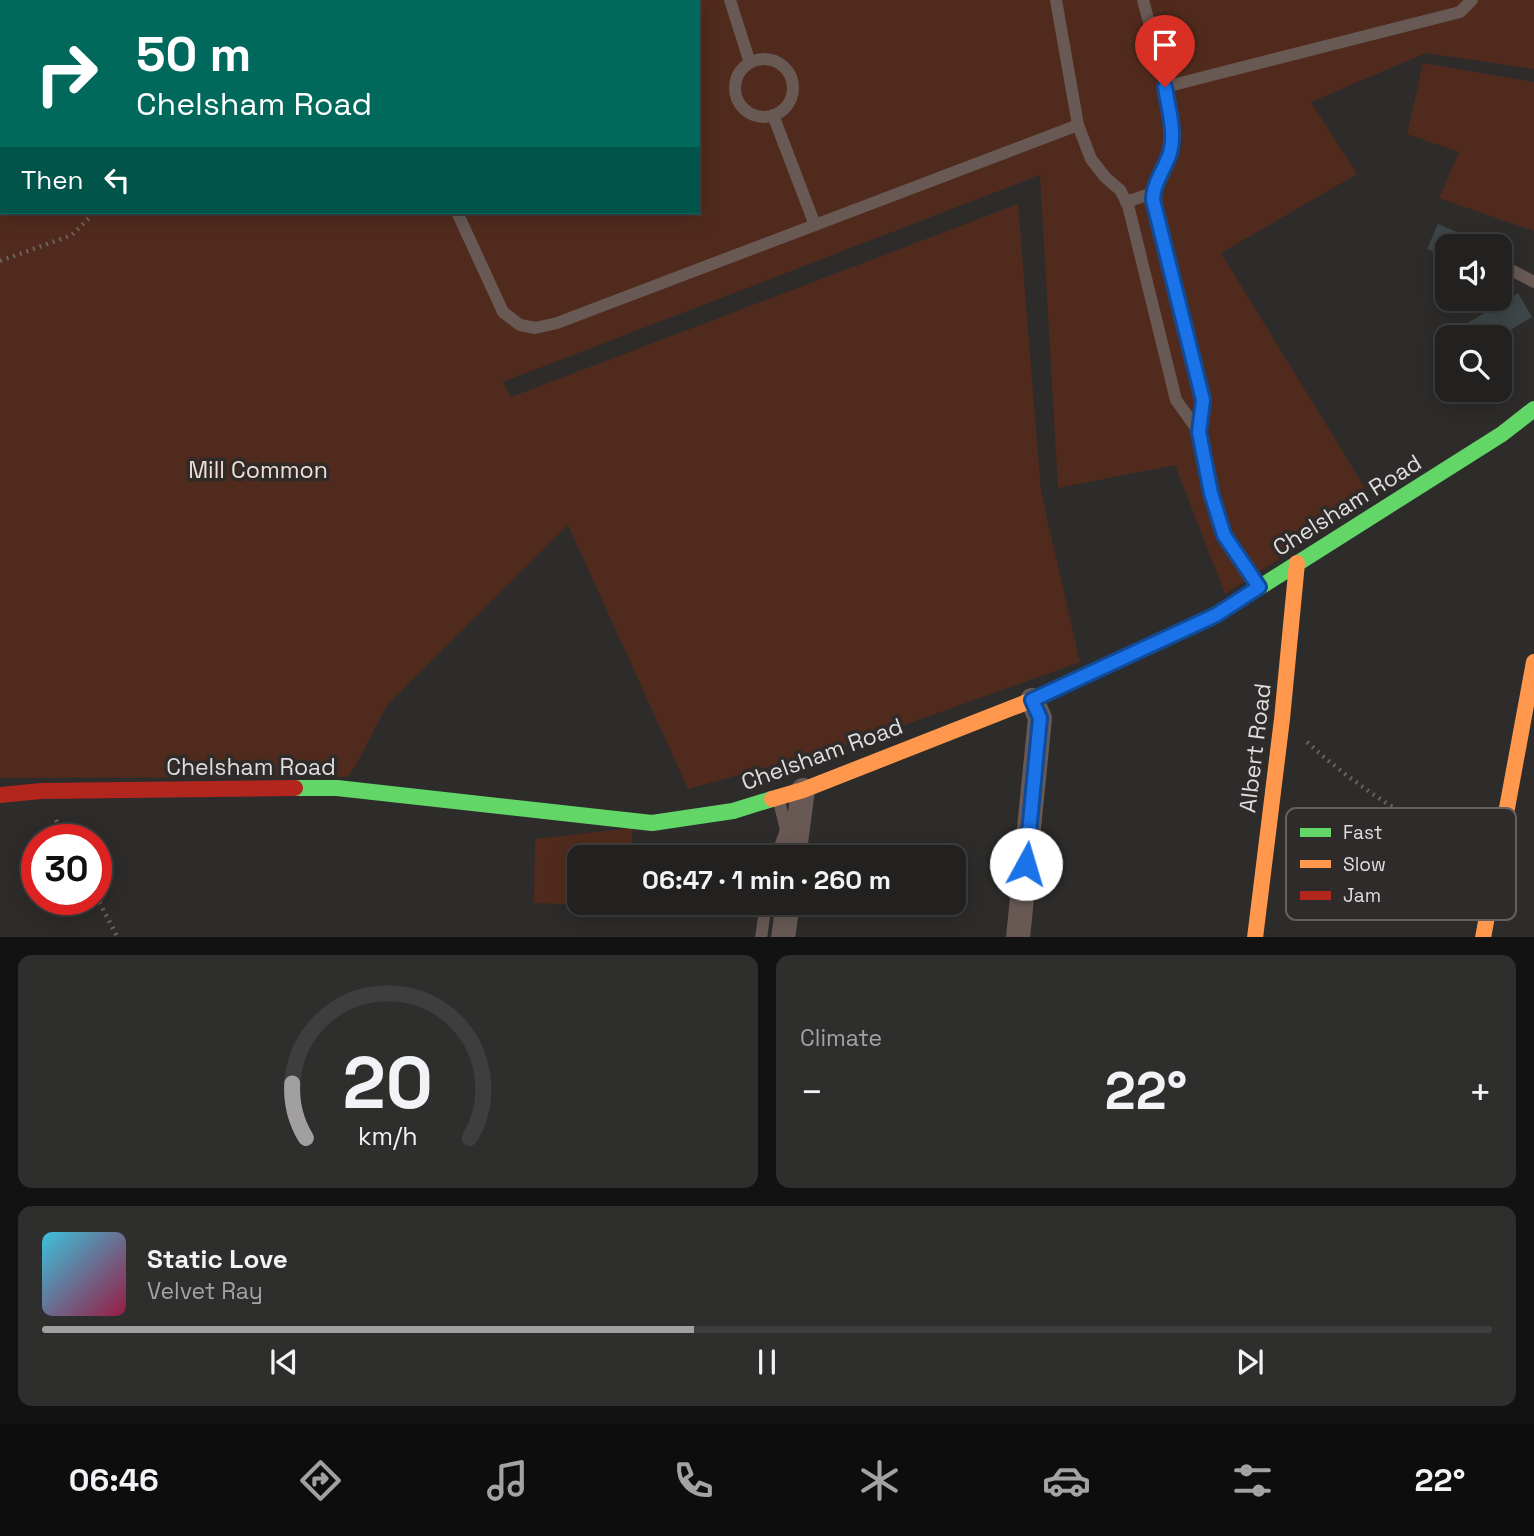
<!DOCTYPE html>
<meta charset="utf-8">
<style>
:root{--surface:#222120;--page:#2e2e2d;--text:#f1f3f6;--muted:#a2a3a5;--line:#3f3e3e;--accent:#a19f9f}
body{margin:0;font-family:"Space Grotesk",sans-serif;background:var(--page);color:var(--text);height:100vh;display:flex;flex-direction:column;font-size:26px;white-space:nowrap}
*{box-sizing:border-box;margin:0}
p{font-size:23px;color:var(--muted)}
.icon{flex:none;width:38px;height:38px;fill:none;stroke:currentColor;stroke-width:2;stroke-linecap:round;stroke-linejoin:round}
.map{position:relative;height:937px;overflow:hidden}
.drawer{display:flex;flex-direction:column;gap:18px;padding:18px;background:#131212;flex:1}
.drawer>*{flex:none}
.top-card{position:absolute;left:0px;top:0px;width:700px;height:214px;box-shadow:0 4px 18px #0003,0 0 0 2px var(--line);background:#00695c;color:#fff;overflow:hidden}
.tools{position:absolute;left:1435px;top:234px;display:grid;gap:14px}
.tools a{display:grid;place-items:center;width:77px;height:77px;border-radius:14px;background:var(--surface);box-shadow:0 4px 18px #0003,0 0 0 2px var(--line);font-size:35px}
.speed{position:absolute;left:21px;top:824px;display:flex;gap:14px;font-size:35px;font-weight:700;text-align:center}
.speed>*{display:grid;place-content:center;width:91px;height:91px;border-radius:50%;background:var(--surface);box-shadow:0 4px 18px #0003,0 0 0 2px var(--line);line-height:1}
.speed .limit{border:10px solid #d22;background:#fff;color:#111}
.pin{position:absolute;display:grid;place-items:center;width:60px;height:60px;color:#fff;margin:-72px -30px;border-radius:50% 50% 50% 0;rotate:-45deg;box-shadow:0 0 7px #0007}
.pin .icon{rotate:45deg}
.me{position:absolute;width:77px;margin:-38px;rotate:6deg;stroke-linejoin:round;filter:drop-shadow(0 0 5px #0008)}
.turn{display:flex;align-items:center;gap:24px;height:147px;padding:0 21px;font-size:32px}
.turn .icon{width:91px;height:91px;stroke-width:2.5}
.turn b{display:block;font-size:49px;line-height:60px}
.then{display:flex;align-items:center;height:66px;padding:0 21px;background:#0003;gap:14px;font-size:26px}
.big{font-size:52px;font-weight:700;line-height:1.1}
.drawer .card{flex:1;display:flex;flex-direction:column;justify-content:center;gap:10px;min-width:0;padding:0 24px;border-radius:14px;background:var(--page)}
.drawer .dial{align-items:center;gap:0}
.dial svg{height:182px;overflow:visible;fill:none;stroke:var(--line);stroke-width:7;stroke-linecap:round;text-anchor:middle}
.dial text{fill:var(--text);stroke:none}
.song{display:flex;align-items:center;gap:21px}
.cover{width:84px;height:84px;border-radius:10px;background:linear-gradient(135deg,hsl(190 70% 55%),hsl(340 70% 35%))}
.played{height:7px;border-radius:4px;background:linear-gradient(90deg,var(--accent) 45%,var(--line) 45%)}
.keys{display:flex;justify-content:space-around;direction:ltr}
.heat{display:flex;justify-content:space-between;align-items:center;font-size:38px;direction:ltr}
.drawer .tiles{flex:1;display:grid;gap:18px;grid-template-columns:1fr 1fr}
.card:last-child{grid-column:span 2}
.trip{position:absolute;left:567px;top:845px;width:399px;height:70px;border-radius:14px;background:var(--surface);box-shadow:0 4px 18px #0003,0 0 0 2px var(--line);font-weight:700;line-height:70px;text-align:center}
.dock{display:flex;height:112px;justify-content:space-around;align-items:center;background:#0e0d0d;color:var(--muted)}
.dock .icon{width:49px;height:49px}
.dock .selected{color:var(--accent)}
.dock b{font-size:32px;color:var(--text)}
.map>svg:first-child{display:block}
</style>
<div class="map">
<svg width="1534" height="938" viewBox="0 0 1534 938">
<rect width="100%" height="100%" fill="#2d2c2b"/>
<g fill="#502b1d">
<path d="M556 0H1534V69L1426 53 1311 102 1357 174 1221 253 1365 488 1366 503 1225 594 1175 465 1058 488 1040 175 503 382 511 397 1018 204 1041 492 1080 662 854 743 688 789 568 525 387 705 355 767 347 777 0 778V211L698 212V2H552Z"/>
<path d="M1423 63 1534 82V231L1439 198 1459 152 1407 134Z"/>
<path d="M633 828 630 857 579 858V903H624V906L534 903 535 839Z"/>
</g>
<g fill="#3d4648">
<path d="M1438 224 1493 247H1447V257L1427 249Z"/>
<path d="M1518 293 1532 317 1497 338H1474L1466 324Z"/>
</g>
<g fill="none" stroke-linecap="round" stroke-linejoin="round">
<g stroke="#6a615d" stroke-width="4.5" stroke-dasharray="2 5" stroke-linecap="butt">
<path d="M505 2 510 0"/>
<path d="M0 261 72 235 95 212"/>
<path d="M1307 742C1356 787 1412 821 1470 852"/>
<path d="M56 820 67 840"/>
<path d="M96 896 118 938"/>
</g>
<g stroke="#685954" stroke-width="12">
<path d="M730 0 750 63"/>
<path d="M1056 0 1078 125 1091 159 1105 177 1120 190 1128 205 1176 400 1199 432"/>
<path d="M1143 0C1155 47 1176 100 1170 149 1168 167 1153 181 1153 200L1203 400 1199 432 1211 493 1224 535 1258 585"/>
<path d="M599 2 601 0"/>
<circle cx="764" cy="88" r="29"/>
<path d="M1165 87 1460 12 1472 0"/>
<path d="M773 115 815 225"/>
<path d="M1126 202 1153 193"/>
<path d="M457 212 503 312 520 325 535 328 557 323 1078 125"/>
<path d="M1511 270 1534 282"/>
<path d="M776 858 786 830 779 801"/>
<path d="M761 938 766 903"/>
</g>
<g stroke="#685954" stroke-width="24">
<path d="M794 858 803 790"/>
<path d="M783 938 788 903"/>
<path d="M1018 938 1040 718 1032 700"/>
</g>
<g stroke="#63d668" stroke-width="16">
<path d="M1260 587 1502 434 1534 409"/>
<path d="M295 788H337L652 823 733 811 772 799"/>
</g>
<g stroke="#ff974d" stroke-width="16">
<path d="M772 799 803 790 1032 700 1216 615 1260 587"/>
<path d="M1255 938 1282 719 1297 563"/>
<path d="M1483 938 1534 662"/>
</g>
<path stroke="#b3261e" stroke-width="16" d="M0 795 41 791 295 788"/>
</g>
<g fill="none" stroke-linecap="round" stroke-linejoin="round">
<g stroke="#114b97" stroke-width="18">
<path id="route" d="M1026 864 1040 718 1032 700 1216 615 1259 587 1224 535 1211 493 1199 432 1203 400 1153 200C1153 183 1165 169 1170 153 1176 133 1168 107 1165 87"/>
</g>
<use href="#route" stroke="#1a73e8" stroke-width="12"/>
</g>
<g text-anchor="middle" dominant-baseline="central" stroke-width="7" stroke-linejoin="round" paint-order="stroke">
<g font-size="23" fill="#f4ded6" stroke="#2e2b2a">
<text x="258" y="470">Mill Common</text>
</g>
<g font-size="23" fill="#dfdddd" stroke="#2e2b2a">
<text transform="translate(1347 505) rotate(-32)">Chelsham Road</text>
<text transform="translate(1255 748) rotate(-83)">Albert Road</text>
<text transform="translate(822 754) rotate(-20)">Chelsham Road</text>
<text x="251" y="767">Chelsham Road</text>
</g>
</g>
<rect x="1286" y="808" width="230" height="112" rx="10" fill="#2e2b2a" stroke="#636060" stroke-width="2"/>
<rect x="1300" y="828" width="31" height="9" fill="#63d668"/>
<rect x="1300" y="860" width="31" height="8" fill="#ff974d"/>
<rect x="1300" y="891" width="31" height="9" fill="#b3261e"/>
<g font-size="19" fill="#dfdddd">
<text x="1343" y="839">Fast</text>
<text x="1343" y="871">Slow</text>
<text x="1343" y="902">Jam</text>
</g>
</svg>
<div class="tools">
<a><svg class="icon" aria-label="sound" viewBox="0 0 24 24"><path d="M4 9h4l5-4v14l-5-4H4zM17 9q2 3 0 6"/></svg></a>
<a><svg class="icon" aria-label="search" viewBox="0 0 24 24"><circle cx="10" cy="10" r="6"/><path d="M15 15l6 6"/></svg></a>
</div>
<div class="speed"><div class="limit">30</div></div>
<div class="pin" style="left:1165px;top:87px;background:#d93025"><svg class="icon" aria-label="arrive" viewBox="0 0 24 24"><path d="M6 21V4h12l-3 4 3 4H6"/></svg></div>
<svg class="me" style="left:1026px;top:864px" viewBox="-20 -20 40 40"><circle r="19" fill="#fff"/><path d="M0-13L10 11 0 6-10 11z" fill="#1a73e8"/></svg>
<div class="trip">06:47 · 1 min · 260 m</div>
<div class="top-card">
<div class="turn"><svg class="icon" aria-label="right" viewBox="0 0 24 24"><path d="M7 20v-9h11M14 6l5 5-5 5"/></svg><div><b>50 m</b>Chelsham Road</div></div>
<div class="then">Then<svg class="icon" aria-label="left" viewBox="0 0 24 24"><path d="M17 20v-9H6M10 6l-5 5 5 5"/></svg></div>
</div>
</div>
<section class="drawer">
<div class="tiles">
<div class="card dial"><svg viewBox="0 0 100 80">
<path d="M14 69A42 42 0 1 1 86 69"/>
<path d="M14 69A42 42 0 0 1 8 45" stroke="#a19f9f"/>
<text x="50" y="56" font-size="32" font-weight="700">20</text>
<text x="50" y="72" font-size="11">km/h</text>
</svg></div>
<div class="card"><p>Climate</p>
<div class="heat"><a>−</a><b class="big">22°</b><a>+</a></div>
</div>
<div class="card">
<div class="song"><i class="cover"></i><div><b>Static Love</b><p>Velvet Ray</p></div></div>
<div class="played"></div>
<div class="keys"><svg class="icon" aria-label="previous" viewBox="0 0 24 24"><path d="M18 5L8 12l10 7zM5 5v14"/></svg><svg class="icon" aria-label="pause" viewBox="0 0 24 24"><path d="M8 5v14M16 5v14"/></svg><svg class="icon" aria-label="next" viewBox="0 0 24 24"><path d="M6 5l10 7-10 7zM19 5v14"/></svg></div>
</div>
</div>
</section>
<nav class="dock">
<b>06:46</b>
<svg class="icon selected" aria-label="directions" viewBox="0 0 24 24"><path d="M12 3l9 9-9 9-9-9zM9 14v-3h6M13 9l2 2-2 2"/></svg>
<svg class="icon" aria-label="music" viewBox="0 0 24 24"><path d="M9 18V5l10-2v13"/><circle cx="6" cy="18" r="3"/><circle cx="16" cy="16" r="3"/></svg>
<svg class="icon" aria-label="phone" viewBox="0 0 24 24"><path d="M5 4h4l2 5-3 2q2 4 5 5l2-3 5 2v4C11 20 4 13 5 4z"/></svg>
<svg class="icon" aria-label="climate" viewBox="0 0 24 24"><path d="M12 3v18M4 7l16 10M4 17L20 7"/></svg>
<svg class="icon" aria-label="car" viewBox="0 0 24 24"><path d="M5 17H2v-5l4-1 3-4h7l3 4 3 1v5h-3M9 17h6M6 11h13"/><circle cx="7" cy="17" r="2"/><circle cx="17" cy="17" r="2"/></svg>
<svg class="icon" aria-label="filters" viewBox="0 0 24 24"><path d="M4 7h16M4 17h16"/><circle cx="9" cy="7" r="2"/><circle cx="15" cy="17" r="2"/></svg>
<b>22°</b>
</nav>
